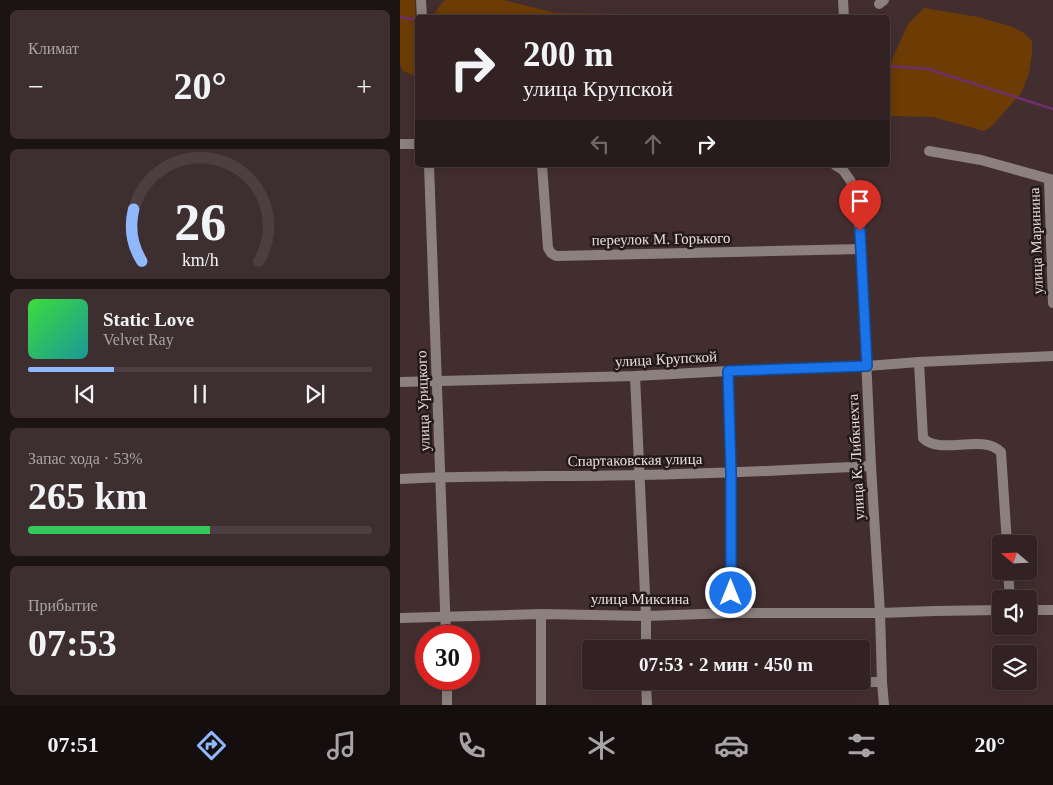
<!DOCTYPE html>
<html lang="ru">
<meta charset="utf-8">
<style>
:root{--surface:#322223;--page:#3d2f30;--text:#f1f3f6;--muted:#a8a4a6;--line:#4d3f41;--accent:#90b8fd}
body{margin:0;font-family:Georgia,serif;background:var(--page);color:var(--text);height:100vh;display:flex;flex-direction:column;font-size:19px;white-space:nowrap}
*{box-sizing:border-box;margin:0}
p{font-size:16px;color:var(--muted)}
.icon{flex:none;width:28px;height:28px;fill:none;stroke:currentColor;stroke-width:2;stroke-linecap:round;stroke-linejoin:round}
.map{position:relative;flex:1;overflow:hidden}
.details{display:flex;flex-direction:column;gap:10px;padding:10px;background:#1c1313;width:400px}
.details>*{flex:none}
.guide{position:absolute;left:15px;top:15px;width:475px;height:152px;border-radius:5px;box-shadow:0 2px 12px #0003,0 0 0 1px var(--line);background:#322223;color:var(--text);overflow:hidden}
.needle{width:32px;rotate:289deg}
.buttons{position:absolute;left:592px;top:535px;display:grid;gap:10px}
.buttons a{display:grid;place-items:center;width:45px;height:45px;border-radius:5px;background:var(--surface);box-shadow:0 2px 12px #0003,0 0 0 1px var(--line);font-size:25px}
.speed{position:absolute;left:15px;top:625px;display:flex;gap:10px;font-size:25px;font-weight:700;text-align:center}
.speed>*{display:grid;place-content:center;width:65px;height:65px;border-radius:50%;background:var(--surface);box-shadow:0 2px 12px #0003,0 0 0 1px var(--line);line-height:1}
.speed .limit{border:8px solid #d22;background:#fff;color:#111}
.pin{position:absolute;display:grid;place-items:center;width:42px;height:42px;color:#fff;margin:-51px -21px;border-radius:50% 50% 50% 0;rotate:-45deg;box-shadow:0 0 5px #0007}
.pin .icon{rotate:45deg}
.me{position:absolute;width:55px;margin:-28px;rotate:0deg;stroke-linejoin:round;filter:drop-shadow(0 0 4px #0008)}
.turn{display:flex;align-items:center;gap:18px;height:105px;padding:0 25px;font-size:22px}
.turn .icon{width:65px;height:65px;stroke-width:2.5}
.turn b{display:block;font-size:35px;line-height:42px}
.lanes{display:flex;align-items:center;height:48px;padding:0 25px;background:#0003;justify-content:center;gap:25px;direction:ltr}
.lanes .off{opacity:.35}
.big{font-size:38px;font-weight:800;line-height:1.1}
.details .tile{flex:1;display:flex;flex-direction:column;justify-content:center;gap:8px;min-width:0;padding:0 18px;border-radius:8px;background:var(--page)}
.details .dial{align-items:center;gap:0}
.dial svg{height:130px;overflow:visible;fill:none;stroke:var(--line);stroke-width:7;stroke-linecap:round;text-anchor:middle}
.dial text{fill:var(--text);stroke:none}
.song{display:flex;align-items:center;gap:15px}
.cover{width:60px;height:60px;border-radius:8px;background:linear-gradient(135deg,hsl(120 70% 55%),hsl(180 70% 35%))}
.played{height:5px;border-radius:2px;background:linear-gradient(90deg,var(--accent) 25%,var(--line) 25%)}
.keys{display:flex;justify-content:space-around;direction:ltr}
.heat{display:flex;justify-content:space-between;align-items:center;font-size:28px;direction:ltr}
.charge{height:8px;border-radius:4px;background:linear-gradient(90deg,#34c759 53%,var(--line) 0)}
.trip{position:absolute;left:182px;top:640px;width:288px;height:50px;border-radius:5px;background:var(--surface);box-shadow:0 2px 12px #0003,0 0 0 1px var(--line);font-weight:800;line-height:50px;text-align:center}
.dock{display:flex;height:80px;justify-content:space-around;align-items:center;background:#140e0e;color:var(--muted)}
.dock .icon{width:35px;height:35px}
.dock .selected{color:var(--accent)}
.dock b{font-size:22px;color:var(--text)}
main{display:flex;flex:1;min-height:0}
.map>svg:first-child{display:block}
</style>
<main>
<section class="details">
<div class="tile"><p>Климат</p>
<div class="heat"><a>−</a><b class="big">20°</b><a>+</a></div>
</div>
<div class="tile dial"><svg viewBox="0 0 100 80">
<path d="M14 69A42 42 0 1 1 86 69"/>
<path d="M14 69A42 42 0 0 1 9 37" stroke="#90b8fd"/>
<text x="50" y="56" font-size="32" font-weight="700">26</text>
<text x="50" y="72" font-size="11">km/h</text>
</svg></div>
<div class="tile">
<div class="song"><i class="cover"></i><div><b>Static Love</b><p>Velvet Ray</p></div></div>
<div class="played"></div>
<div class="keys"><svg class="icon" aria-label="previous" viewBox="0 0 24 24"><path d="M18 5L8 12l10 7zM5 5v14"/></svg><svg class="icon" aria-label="pause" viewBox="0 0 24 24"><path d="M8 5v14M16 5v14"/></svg><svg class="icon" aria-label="next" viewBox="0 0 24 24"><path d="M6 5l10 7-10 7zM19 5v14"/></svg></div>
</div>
<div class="tile"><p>Запас хода · 53%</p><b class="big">265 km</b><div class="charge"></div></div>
<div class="tile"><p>Прибытие</p><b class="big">07:53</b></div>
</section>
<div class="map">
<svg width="653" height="705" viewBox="0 0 653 705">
<rect width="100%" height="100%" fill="#432e2f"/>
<g fill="#6c3c04">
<path d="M0 0H15L17 77 3 71 0 64Z"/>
<path d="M45 0H103L156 13 222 14 236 17H33L38 8Z"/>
<path d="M524 8 578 17 613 27 624 33 632 41V52L629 73 621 93 592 126 584 131 533 117 491 116 488 118V65L491 62 508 24Z"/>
</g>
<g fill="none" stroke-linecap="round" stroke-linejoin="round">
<g stroke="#712e6d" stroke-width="2.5">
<path d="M0 17 18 20"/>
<path d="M488 66 528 69 653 109"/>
</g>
<g stroke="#8c817e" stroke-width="10">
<path d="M21 0 22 18"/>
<path d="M443 0 444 18"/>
<path d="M479 4 484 0"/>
<path d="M0 144H18"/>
<path d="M529 151 581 160 653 180"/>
<path d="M29 165 46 636"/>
<path d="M142 165 148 248 151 253 156 256 461 249"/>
<path d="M435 165 443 170 450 180 455 190 458 200 461 249 471 466 480 613 482 682 484 705"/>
<path d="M649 179 653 303"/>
<path d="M519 362 523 438C540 456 582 433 601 452L607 544"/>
<path d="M328 371 331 473V613"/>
<path d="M235 376 246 616V649"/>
<path d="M0 382 235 376 328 371 467 366 519 362 653 356"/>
<path d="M0 479C80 475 160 477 239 475 317 474 394 470 471 466"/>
<path d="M608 571 610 599"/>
<path d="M629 610H653"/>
<path d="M141 614V705"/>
<path d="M0 618 141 614 246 616 331 613H480L535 611 601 610"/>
<path d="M47 679V705"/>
<path d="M246 681 247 705"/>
<path d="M342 681 363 683 482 682"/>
</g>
</g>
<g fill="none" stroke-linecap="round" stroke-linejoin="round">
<g stroke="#114b97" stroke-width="12">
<path id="route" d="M331 593V473L328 371 467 366 460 231"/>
</g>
<use href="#route" stroke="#1a73e8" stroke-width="9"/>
</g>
<g text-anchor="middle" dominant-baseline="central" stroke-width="5" stroke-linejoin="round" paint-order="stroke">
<g font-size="15" fill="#ecdede" stroke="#231919">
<text transform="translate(261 239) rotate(-1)">переулок М. Горького</text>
<text transform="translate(636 241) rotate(-92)">улица Маринина</text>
<text transform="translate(266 359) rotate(-3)">улица Крупской</text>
<text transform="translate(23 401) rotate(-92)">улица Урицкого</text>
<text transform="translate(456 457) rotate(-93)">улица К. Либкнехта</text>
<text transform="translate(235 460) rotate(-1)">Спартаковская улица</text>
<text x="240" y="599">улица Миксина</text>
</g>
</g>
</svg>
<div class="buttons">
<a><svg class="needle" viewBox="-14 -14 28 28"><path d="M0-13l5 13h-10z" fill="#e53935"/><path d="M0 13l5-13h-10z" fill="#a8a4a6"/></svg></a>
<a><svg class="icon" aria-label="sound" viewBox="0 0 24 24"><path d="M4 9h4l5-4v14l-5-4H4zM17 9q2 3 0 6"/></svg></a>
<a><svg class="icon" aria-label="layers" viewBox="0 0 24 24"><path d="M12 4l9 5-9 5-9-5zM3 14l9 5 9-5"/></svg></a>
</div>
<div class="speed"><div class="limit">30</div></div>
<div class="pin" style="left:460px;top:231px;background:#d93025"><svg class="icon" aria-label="arrive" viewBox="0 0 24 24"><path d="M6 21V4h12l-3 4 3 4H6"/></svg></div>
<svg class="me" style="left:331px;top:593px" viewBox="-20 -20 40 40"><circle r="17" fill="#1a73e8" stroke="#fff" stroke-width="3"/><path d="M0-11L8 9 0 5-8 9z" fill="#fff"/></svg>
<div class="trip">07:53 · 2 мин · 450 m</div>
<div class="guide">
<div class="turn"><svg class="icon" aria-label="right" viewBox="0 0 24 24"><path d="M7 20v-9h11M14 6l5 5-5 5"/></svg><div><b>200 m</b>улица Крупской</div></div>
<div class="lanes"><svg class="icon off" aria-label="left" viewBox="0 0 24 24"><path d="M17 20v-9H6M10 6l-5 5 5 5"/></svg><svg class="icon off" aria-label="ahead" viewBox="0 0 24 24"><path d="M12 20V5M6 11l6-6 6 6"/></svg><svg class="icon" aria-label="right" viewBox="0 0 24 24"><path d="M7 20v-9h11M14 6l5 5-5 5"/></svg></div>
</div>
</div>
</main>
<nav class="dock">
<b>07:51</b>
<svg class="icon selected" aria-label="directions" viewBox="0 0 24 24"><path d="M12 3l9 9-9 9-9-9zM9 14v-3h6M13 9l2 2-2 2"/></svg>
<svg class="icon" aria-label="music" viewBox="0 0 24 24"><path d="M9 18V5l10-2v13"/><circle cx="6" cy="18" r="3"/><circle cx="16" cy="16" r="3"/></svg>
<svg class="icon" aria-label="phone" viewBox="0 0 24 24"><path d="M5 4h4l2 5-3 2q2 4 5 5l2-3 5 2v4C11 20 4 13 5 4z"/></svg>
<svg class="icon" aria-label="climate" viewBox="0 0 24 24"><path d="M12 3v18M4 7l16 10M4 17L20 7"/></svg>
<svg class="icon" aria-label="car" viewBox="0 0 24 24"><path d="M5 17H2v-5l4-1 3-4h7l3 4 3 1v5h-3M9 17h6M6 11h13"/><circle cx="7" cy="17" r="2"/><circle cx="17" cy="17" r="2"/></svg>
<svg class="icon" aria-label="filters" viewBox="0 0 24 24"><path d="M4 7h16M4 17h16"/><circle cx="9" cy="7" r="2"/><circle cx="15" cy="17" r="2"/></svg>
<b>20°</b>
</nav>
